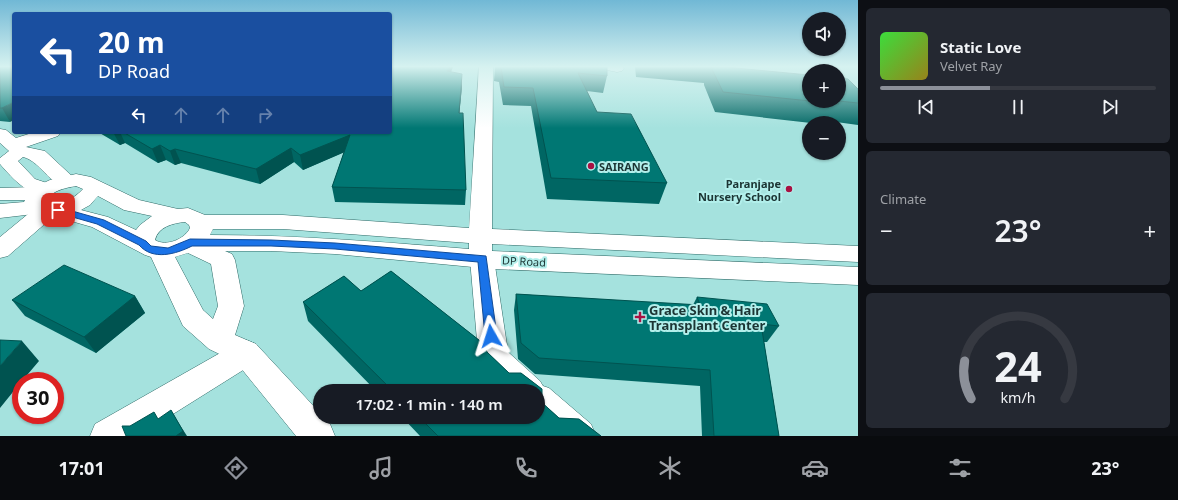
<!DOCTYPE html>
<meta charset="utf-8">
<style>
:root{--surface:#171b24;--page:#242831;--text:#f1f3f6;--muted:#9ea1a6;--line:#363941;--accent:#8c9099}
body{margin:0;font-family:"Noto Sans",sans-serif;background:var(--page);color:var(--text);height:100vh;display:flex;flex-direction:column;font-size:15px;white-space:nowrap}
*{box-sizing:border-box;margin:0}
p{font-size:13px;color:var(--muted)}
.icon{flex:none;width:22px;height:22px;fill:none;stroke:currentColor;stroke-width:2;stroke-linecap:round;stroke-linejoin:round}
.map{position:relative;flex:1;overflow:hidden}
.sheet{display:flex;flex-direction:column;gap:8px;padding:8px;background:#0d0f14;width:320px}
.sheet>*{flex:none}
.hud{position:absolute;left:12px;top:12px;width:380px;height:122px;border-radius:4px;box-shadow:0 1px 3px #0004;background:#1a4fa0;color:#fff;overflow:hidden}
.fabs{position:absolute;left:802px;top:12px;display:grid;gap:8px}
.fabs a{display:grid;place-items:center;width:44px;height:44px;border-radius:50%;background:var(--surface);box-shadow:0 1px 3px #0004;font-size:20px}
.speed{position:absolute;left:12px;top:372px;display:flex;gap:8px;font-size:20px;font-weight:700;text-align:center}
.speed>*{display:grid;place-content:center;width:52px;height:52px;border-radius:50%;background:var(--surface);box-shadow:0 1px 3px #0004;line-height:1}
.speed .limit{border:6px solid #d22;background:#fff;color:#111}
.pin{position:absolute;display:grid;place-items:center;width:34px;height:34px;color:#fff;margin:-17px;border-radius:8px;box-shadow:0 2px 6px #0006}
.me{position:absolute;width:44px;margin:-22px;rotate:354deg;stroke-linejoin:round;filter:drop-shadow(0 0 3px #0008)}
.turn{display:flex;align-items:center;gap:14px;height:84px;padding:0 20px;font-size:18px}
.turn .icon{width:52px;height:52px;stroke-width:2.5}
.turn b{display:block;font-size:28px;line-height:34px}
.lanes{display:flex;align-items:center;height:38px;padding:0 20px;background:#0003;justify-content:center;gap:20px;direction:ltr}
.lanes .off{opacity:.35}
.big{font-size:30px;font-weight:600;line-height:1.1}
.sheet .card{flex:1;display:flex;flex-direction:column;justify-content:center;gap:6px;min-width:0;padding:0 14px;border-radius:6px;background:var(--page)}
.sheet .dial{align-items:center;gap:0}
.dial svg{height:104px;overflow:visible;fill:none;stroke:var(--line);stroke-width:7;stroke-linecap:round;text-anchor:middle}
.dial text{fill:var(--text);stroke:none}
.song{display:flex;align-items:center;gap:12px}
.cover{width:48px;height:48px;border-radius:6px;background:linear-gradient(135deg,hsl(120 70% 55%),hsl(50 70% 35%))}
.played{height:4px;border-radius:2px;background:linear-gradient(90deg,var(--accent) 40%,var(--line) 40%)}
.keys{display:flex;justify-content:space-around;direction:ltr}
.heat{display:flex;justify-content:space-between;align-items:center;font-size:22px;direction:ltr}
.trip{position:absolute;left:313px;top:384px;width:232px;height:40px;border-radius:20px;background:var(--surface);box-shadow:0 1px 3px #0004;font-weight:600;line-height:40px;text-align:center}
.menu{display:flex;height:64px;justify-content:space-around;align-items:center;background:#090b0e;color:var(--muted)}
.menu .icon{width:28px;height:28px}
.menu .selected{color:var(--accent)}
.menu b{font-size:18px;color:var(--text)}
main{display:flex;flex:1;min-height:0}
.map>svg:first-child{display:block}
</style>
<main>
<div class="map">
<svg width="858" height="436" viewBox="0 0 858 436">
<rect width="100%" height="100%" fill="#a5e2de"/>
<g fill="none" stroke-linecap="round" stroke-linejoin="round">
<g stroke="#2f6b68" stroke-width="1">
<g id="street">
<path d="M605 67H623L624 68 622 71 617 72 607 70Z"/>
<path d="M0 129 6 130 16 138 35 132H61L58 136 26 147 45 151 74 178 77 182 74 186C52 192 43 162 23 157L18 161 35 179 53 185 56 189 53 193C30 199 14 180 0 164V158L9 151 0 143Z"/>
<path d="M47 203 55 205 58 210 55 215 8 256 0 258V237L39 205Z"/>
<path d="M482 251 491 253 494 259 508 352 540 381 543 386 549 388 591 424 596 436H554L534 417H538V391H507L486 370 478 352 470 259 473 253Z"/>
<path d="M246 340 256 344 261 353 256 362 138 436H90L95 424 236 344Z"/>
</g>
</g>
<g stroke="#2f6b68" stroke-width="1">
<path id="secondary" d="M479 67H493L492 229 858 246V262L492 244V251L858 267V285L494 269 335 254 271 251H225L232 254 235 260 244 306 235 335 256 344 320 413V417H324L330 424 335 436H296L236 362 209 349 183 326 151 257 145 255 92 227 57 217 43 216 34 214 0 218V204L24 202 25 200H0V188L35 187 50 180 76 174 91 177 139 200 178 209 188 208 205 215H283L469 228ZM76 186 83 189C73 200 59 206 45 203 49 191 65 188 76 186ZM98 196 124 210 152 216 140 225 136 230 108 217 81 210 90 205ZM185 222 189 225 190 228C185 239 166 247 155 240 158 227 173 223 185 222ZM213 229H283L469 243V249C382 242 297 235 210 235ZM188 253 211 264 218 306 213 319 203 310 175 257Z"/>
</g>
<use href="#street" fill="#fff" fill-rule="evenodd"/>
<use href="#secondary" fill="#fff" fill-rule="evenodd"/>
</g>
<g fill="#006663">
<path d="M0 67 10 122 0 121Z"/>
<path d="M495 67H607V76L603 93 587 91 597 112 667 183 659 204 547 199 531 106 503 105 499 82 494 81Z"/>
<path d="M635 67H725L809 101H839L858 89V125L829 121 828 123H811L715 112 704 85V83L636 77Z"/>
<path d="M451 72 462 87 459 113 466 190 465 205 335 202 332 187 344 152 303 170 294 162 260 184 181 163 175 165 166 160 158 163 125 143 120 145 98 132H390Z"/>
<path d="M391 271 484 344 487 352 509 373H521L542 389V397L540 401 559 418 579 419 601 436H420L402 417H538V391H376L308 321 303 302 344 276 361 291Z"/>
<path d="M516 294 693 305 697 297 779 326 767 342H764L779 436H702L700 386 535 374 518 359 514 310Z"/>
<path d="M135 296 145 313 96 353 25 316 12 300Z"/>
</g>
<g fill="#005350">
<path d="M449 67H453L447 83V71Z"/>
<path d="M462 74V87L458 126Z"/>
<path d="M14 102V120L10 122 2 108Z"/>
<path d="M113 132H120L125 143 120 145Z"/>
<path d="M350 135 352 149 303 170 300 155Z"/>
<path d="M160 145 166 160 158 163 152 149Z"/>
<path d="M291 148 294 162 260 184 256 169Z"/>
<path d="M175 149 181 163 175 165 170 151Z"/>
<path d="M135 296 145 313 96 353 84 337Z"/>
<path d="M22 341 39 361 22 381H21V382L0 408V366Z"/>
<path d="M171 410 178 422 187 436H176Z"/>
</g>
<g fill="#007773" stroke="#005350">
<path d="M0 67H14V102L2 108H0Z"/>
<path d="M390 67H449L447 71 462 74 459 113H463L466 190 332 187 350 135 300 155 291 148 256 169 175 149 170 151 160 145 152 149 123 132H390Z"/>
<path d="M501 67H607V76L578 73 597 112 631 114 667 183 551 178 533 88 504 87Z"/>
<path d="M711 67H725L809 75V101H836L839 104 723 92Z"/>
<path d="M839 78 848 79 858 89V103L839 101Z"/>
<path d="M64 265 135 296 84 337 12 300Z"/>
<path d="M391 271 484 344 487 352 509 373H521L542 389V397H538V391H393L303 302 344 276 361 291Z"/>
<path d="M516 294 700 305 697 297 767 304 779 326 761 324 779 436H714L710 370 539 358 521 343Z"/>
<path d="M0 340 22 341 0 366Z"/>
<path d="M538 399 559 418 579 419 601 436H438L419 417H538Z"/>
<path d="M171 410 183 431 176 436H126L122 426H130L154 412 158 419Z"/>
</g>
<linearGradient id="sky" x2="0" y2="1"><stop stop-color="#71b8d5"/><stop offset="0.52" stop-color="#d6f2f0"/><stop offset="1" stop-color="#d6f2f0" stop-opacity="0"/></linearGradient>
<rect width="858" height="128" fill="url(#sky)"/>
<path fill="#1a73e8" stroke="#114b97" d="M58 207 104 220 146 241 151 246 168 248 190 239 271 240 335 243 486 256 497 336 495 340 491 341 487 340 485 336 478 262 335 249 271 246H192C176 254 153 261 139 245L97 224 55 212 53 210 55 208Z"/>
<g fill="#a81142" stroke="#b2efeb" stroke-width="1.5">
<circle cx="591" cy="166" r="4"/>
<circle cx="789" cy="189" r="4"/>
<path d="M638 311h4v4h4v4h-4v4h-4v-4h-4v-4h4z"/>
</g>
<g text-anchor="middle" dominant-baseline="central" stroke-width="4" stroke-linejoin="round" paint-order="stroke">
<g font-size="11" font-weight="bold" fill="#1c3534" stroke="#b2efeb" text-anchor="start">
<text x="599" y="166">SAIRANG</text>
<text x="781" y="183" text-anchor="end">Paranjape<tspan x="781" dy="13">Nursery School</tspan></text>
</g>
<g font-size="11" fill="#1c3534" stroke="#b2efeb">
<text transform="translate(524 261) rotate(3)">DP Road</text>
</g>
<g font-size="13" font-weight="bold" fill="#1c3534" stroke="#b2efeb" text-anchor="start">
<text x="649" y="310">Grace Skin &amp; Hair<tspan x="649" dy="15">Transplant Center</tspan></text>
</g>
</g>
</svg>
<div class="fabs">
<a><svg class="icon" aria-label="sound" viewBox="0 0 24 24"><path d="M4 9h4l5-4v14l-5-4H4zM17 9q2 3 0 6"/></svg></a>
<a>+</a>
<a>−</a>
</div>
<div class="speed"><div class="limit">30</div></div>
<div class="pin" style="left:58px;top:210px;background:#d93025"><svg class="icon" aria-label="arrive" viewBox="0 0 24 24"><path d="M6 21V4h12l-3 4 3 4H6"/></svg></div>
<svg class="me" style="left:491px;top:336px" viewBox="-20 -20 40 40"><path d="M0-17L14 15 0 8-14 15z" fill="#1a73e8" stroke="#fff" stroke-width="4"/></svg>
<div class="trip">17:02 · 1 min · 140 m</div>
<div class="hud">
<div class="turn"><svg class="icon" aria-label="left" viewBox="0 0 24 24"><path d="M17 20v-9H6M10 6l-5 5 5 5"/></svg><div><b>20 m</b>DP Road</div></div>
<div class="lanes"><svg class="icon" aria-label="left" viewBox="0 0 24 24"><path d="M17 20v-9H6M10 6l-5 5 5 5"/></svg><svg class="icon off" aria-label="ahead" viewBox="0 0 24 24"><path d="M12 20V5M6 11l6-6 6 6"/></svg><svg class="icon off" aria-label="ahead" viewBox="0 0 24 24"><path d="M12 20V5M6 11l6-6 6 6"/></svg><svg class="icon off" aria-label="right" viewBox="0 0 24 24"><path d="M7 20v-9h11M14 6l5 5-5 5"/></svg></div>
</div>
</div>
<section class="sheet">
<div class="card">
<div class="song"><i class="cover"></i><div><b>Static Love</b><p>Velvet Ray</p></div></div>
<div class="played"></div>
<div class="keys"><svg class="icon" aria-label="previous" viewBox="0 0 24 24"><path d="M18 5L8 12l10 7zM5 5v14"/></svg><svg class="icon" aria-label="pause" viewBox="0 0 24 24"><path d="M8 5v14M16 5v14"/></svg><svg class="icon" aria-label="next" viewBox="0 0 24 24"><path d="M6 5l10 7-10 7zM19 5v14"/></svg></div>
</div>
<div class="card"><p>Climate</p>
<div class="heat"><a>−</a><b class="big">23°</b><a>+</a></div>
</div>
<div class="card dial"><svg viewBox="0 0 100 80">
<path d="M14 69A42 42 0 1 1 86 69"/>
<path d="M14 69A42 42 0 0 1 9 40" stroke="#8c9099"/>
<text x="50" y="56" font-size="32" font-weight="700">24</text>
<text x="50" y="72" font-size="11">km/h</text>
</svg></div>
</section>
</main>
<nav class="menu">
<b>17:01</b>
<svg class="icon selected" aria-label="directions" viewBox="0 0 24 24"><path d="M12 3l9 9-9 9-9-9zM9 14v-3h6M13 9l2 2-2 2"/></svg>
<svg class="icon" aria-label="music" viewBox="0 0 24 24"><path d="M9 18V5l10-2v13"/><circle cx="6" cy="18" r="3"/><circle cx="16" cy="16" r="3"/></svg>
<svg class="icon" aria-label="phone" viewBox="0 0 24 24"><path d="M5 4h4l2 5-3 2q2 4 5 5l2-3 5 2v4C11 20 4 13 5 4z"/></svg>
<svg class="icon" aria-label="climate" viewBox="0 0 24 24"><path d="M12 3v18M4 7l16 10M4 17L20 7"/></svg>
<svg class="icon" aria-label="car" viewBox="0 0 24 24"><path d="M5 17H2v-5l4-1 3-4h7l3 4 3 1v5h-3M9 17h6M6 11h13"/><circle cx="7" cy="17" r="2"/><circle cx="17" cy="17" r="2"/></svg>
<svg class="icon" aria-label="filters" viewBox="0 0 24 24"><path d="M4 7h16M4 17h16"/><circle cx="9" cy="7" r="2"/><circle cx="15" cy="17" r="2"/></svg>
<b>23°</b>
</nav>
